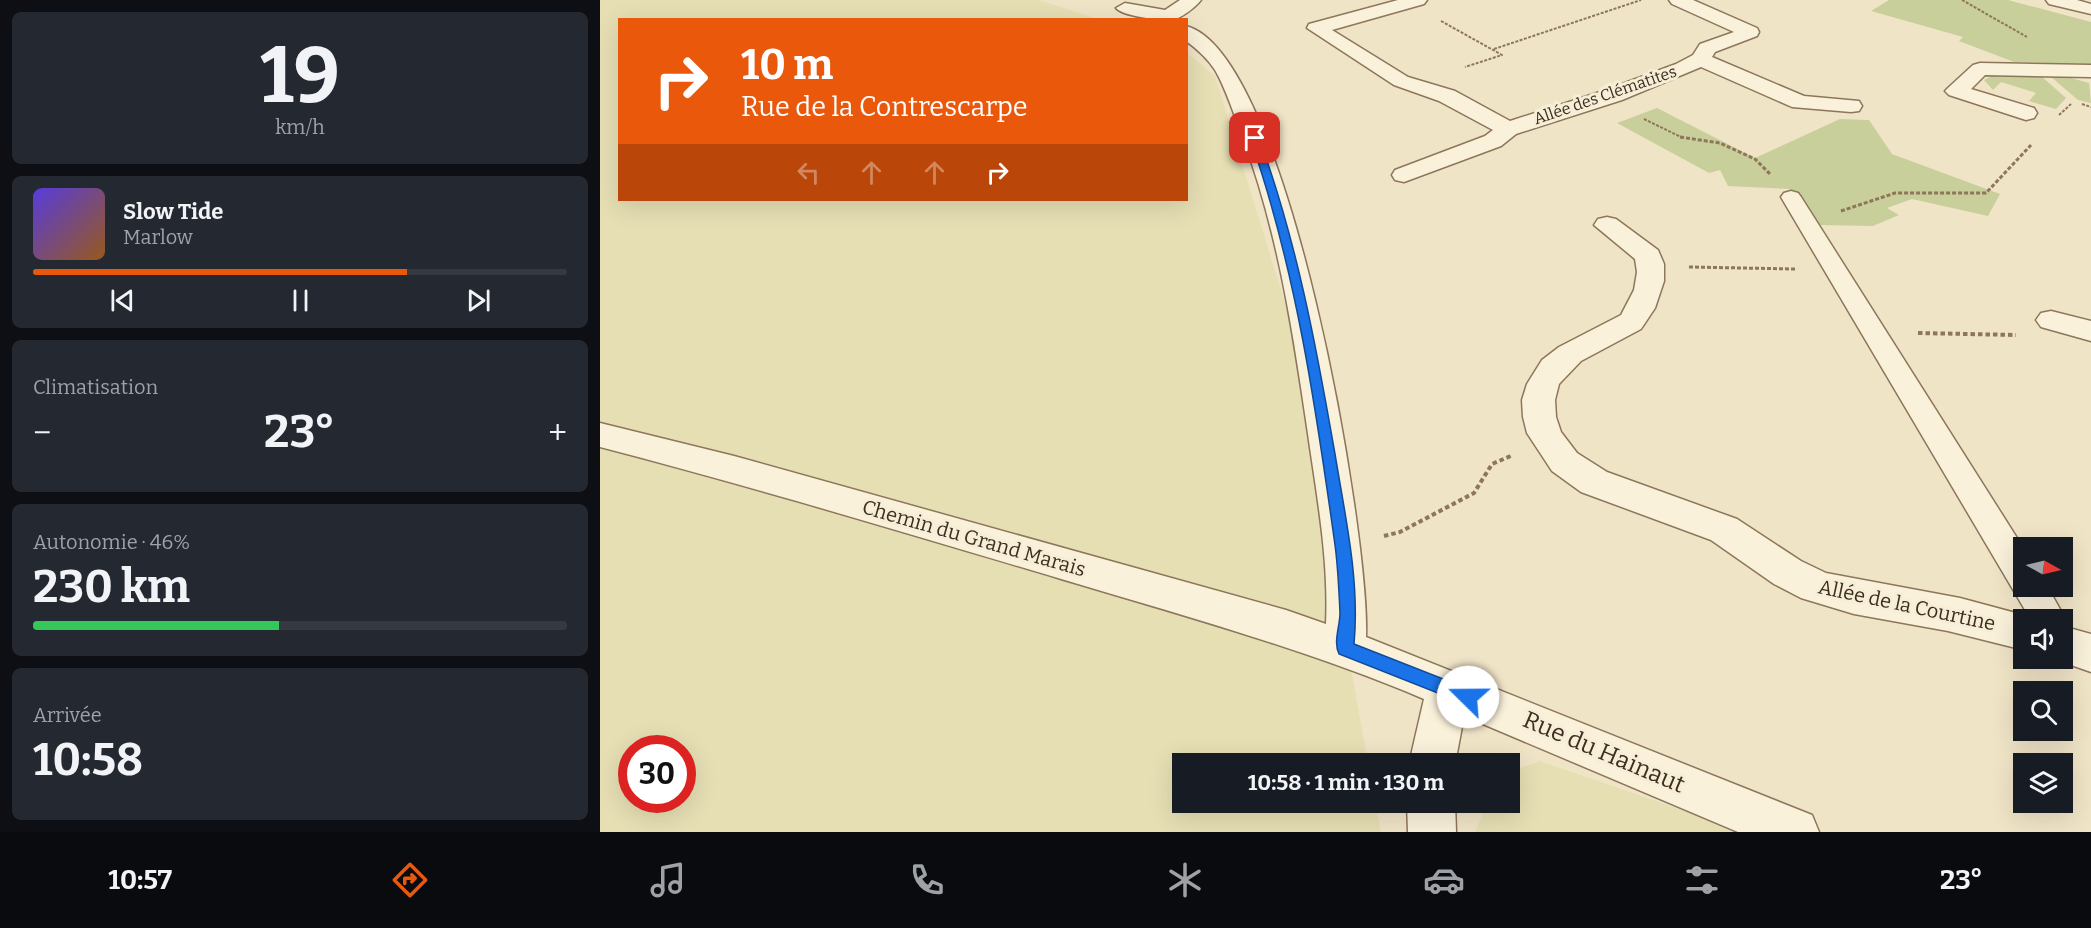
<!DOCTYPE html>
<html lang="fr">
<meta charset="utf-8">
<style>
:root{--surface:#171b24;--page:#242831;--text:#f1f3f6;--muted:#9ea1a6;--line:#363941;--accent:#ea580c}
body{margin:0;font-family:Bitter,serif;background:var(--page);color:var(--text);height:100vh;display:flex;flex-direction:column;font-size:22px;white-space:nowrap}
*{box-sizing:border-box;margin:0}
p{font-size:20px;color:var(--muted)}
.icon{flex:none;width:33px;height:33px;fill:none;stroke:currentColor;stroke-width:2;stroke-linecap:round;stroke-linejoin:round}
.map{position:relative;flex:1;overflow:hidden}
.sheet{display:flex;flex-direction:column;gap:12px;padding:12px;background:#0d0f14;width:600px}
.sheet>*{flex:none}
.top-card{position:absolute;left:18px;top:18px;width:570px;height:183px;border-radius:0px;box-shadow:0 6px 24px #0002;background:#ea580c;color:#fff;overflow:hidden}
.needle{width:39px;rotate:98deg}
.buttons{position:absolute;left:1413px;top:537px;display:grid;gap:12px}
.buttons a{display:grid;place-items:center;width:60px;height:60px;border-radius:0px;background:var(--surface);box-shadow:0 6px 24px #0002;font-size:30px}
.speed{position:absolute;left:18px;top:735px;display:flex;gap:12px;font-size:30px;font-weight:700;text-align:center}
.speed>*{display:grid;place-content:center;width:78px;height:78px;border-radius:50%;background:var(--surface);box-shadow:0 6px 24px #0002;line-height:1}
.speed .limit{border:9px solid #d22;background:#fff;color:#111}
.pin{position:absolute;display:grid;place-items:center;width:51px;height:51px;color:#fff;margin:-26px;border-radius:12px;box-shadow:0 3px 9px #0006}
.me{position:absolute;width:66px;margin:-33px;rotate:292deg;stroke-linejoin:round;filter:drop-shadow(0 0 4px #0008)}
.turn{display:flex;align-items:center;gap:21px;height:126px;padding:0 24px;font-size:27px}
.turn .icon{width:78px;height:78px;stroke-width:2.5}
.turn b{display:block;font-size:42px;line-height:51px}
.lanes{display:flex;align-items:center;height:57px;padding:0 24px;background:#0003;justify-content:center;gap:30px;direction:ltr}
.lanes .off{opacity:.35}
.big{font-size:45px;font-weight:700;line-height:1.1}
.sheet .widget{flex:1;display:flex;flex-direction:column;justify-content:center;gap:9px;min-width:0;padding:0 21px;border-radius:9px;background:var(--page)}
.sheet .dial{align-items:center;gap:0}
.dial b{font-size:78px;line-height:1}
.song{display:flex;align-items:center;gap:18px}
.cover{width:72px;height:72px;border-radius:9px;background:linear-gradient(135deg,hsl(250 70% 55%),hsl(30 70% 35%))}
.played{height:6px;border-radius:3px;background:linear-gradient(90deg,var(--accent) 70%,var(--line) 70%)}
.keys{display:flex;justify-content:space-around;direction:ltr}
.heat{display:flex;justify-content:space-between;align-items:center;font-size:33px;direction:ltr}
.charge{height:9px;border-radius:4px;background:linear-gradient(90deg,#34c759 46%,var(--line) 0)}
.trip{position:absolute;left:572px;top:753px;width:348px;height:60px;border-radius:0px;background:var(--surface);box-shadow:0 6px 24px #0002;font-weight:700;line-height:60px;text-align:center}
.tab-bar{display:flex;height:96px;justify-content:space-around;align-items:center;background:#090b0e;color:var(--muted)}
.tab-bar .icon{width:42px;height:42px}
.tab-bar .current{color:var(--accent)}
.tab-bar b{font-size:27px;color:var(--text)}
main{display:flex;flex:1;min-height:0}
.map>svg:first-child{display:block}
</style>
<main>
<section class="sheet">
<div class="widget dial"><b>19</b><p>km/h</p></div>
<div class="widget">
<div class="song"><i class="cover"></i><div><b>Slow Tide</b><p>Marlow</p></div></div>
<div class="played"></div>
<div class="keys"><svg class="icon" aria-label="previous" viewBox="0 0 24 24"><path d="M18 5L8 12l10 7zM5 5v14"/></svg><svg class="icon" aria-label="pause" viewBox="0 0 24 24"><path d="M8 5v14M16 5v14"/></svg><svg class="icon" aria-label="next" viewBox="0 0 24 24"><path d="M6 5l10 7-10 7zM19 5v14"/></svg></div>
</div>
<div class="widget"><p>Climatisation</p>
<div class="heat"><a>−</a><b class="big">23°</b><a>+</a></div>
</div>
<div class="widget"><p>Autonomie · 46%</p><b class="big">230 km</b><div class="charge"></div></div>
<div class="widget"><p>Arrivée</p><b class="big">10:58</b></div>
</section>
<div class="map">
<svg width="1491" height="832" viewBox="0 0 1491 832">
<rect width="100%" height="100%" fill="#f0e4c7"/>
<g fill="#e6dfb4" fill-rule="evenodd">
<path d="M0 0H439L498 19 20 20V200H586L587 53 615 76 686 306 768 763 582 764V802L775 803 781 832H0ZM32 748H82V800H32Z"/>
<path d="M940 761 1088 812 1132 832H875L887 803 909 802V772Z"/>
</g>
<g fill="#c8cf9a">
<path d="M1289 0H1408L1491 22V64L1414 62 1359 41 1363 37 1271 11Z"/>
<path d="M1392 76H1441L1466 98 1456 109 1429 101 1436 93 1401 82 1393 90 1384 80Z"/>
<path d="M1450 76 1471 78 1489 83 1491 103 1478 100Z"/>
<path d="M1057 108 1155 158 1240 119 1269 120 1292 154 1400 194 1388 216 1312 199 1287 208 1299 215 1273 226 1219 225 1204 199 1189 189 1128 186 1120 170 1109 173 1017 123Z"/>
</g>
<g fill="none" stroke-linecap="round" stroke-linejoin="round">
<g stroke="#8d765b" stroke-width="3">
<path id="service" d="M1191 191 1198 193 1201 197 1424 549V586H1447L1466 620 1462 627V620H1431L1181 197 1184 193Z"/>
</g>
<g stroke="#8d765b" stroke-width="3">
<g id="minor">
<path d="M580 0H601C596 7 581 18 573 20 562 21 522 16 516 8L525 3 565 10Z"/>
<path d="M798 0H827L824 4 732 30 808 77 855 91 910 121 1006 90 1076 64 1093 55 1100 44 1134 32 1072 4 1069 0H1093L1157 28 1159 32 1157 36 1115 52 1112 57 1204 96 1259 101 1262 106 1259 111 1251 112 1192 107 1101 67 1022 100 916 134 901 146 804 182 795 180 792 175 795 170 885 136 893 130 839 101 794 85 707 28 709 24Z"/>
<path d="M1446 0H1477L1491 4V14L1449 4Z"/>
<path d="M586 26C689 52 770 538 766 637L1212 815 1219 832H1138L864 716 855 764H809L824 699C706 649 581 615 458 578 306 533 154 487 0 447V423L134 456 686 610 726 624C729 560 717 497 708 434 693 332 678 230 641 133 633 112 626 89 615 70 608 59 597 49 586 41Z"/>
<path d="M1380 63 1491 65V77L1385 75 1371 89 1434 108 1437 113 1434 118 1426 120 1349 95 1345 91 1349 87 1373 65Z"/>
<path d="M1007 217 1016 219 1058 250 1064 264V281L1055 308 1041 329 981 361 959 384 955 400 956 417 961 432 977 453 1007 472 1137 519 1201 561 1226 573 1360 598 1438 619 1424 620V650L1348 631 1254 614 1201 598 1174 584 1111 540 981 492 952 471 927 433 923 417 922 400 927 384 942 360 959 347 1021 315 1034 290 1037 272 1035 259 994 225 998 219Z"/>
<path d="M1451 311 1491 321V341L1441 327 1436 320 1441 313Z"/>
<path d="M1462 626 1491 634V672L1451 658H1462Z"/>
<path d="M807 802H855L856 832H808Z"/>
</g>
</g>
<g stroke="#8d765b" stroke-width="2" stroke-dasharray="3 1.5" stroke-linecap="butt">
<path d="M1362 0 1427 37"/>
<path d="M841 21 902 55 865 67"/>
<path d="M894 49 1041 0"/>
<path d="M1482 104 1491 107"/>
<path d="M1459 115 1471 104"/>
<path d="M1044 119 1083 138"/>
</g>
<g stroke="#8d765b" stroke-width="3" stroke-dasharray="4 2" stroke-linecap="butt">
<path d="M1080 137 1120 143 1155 159 1171 175"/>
<path d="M1241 211 1295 193H1386L1431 145"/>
<path d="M1089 267 1195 269"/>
</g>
<g stroke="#8d765b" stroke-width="4" stroke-dasharray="4.5 3" stroke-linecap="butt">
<path d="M1318 333 1416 335"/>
<path d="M784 536 800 532 874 493 892 464 913 455"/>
</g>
<use href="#service" fill="#faf1db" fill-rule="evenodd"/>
<use href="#minor" fill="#faf1db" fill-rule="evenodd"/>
</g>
<path fill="#1a73e8" stroke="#114b97" stroke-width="1.5" d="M655 135 659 138C697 242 716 345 735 454 745 516 760 580 754 644L874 691 877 697 874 703 868 705 739 654C733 642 740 626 740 613 739 591 738 567 735 545 716 408 696 269 650 138Z"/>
<g text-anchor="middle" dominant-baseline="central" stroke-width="6" stroke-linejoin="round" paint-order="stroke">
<g font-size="16" fill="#3d2e1f" stroke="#f7eed7">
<text transform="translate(1005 95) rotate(-19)">Allée des Clématites</text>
</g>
<g font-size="20" fill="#3d2e1f" stroke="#f7eed7">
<text transform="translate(374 538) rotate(16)">Chemin du Grand Marais</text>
<text transform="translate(1307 605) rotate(12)">Allée de la Courtine</text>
</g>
<g font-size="24" fill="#3d2e1f" stroke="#f7eed7">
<text transform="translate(1004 752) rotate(23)">Rue du Hainaut</text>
</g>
</g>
</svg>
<div class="buttons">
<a><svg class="needle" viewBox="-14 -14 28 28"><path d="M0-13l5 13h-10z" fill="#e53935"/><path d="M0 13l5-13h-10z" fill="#9ea1a6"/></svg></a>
<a><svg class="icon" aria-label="sound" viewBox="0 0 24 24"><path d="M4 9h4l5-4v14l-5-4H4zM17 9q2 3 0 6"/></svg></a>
<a><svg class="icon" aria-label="search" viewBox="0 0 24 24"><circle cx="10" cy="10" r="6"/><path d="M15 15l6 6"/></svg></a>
<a><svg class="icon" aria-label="layers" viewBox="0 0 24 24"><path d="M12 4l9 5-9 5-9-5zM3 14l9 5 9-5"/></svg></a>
</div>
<div class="speed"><div class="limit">30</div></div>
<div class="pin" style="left:655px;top:138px;background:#d93025"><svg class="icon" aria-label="arrive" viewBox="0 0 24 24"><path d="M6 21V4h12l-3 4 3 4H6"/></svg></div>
<svg class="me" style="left:868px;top:697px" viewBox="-20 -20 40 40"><circle r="19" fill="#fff"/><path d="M0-13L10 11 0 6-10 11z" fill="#1a73e8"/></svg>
<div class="trip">10:58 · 1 min · 130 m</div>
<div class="top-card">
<div class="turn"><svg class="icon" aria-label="right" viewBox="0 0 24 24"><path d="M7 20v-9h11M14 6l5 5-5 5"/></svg><div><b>10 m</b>Rue de la Contrescarpe</div></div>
<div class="lanes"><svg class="icon off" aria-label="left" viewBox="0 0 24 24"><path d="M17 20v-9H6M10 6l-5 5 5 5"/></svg><svg class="icon off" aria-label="ahead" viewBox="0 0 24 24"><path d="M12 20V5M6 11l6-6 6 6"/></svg><svg class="icon off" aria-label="ahead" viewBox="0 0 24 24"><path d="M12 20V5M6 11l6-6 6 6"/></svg><svg class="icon" aria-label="right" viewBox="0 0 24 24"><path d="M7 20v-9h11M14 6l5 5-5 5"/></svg></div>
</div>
</div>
</main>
<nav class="tab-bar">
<b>10:57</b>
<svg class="icon current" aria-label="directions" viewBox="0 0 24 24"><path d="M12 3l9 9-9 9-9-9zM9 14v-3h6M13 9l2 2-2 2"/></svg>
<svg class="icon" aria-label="music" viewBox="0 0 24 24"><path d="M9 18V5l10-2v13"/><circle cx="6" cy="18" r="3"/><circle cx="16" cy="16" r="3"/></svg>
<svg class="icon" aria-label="phone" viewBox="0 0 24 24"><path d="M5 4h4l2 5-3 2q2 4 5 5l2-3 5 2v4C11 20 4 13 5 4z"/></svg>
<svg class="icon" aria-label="climate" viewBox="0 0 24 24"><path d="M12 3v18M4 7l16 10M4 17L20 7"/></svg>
<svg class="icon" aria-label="car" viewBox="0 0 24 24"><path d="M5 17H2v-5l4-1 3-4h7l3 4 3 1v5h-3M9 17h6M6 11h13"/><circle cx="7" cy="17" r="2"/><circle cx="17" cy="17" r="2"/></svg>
<svg class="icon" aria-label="filters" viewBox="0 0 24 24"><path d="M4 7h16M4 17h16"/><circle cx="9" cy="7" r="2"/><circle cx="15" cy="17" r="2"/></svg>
<b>23°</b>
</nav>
